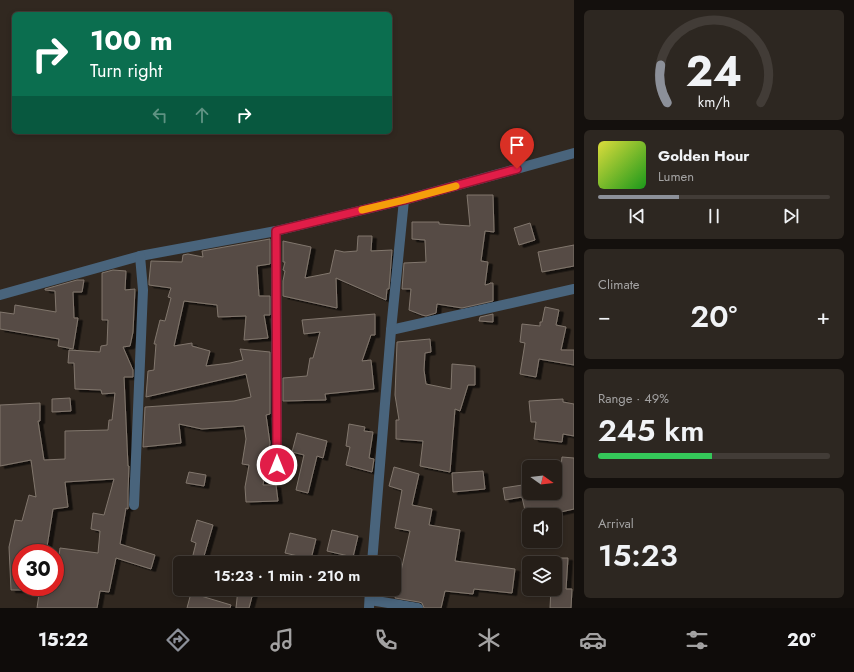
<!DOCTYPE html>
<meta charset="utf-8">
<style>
:root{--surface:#251e18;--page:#2d2721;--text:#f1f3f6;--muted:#a3a2a2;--line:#423c37;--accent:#8c9099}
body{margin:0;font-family:Jost,sans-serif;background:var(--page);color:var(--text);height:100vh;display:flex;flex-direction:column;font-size:15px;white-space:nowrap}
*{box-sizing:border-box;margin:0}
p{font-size:13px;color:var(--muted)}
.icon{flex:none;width:22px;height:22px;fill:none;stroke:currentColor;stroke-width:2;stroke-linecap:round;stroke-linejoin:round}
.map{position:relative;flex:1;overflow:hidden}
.drawer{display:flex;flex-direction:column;gap:10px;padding:10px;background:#14100d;width:280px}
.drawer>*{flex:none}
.hud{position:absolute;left:12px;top:12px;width:380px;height:122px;border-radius:6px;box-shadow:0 2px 6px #0003,0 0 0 1px var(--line);background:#0b6e4f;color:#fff;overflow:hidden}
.needle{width:26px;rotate:104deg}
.controls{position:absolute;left:522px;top:460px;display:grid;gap:8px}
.controls a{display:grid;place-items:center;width:40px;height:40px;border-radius:6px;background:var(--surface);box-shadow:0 2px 6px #0003,0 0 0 1px var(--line);font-size:20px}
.speed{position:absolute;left:12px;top:544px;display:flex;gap:8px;font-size:20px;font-weight:700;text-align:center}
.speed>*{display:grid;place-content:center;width:52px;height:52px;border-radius:50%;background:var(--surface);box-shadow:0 2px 6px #0003,0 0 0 1px var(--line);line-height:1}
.speed .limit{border:6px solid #d22;background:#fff;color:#111}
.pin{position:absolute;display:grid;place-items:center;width:34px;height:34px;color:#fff;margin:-41px -17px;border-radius:50% 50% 50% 0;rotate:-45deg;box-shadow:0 0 4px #0007}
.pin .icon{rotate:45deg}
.me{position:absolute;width:44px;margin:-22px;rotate:0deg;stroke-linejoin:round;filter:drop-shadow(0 0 3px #0008)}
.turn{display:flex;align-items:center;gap:14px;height:84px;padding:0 12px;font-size:18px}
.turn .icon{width:52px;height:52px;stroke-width:2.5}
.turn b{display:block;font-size:28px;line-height:34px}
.lanes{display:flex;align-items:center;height:38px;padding:0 12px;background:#0003;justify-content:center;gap:20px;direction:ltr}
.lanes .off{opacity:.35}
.big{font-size:30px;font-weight:600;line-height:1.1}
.drawer .widget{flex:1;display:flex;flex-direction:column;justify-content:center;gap:6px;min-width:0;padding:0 14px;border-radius:6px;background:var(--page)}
.drawer .dial{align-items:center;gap:0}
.dial svg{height:104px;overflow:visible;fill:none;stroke:var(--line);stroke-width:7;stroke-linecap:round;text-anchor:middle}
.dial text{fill:var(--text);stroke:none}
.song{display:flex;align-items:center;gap:12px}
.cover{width:48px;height:48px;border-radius:6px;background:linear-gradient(135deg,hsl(60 70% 55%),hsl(120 70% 35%))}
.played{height:4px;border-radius:2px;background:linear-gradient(90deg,var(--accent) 35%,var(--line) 35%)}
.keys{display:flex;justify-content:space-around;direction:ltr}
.heat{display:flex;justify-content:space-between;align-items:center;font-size:22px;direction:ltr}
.charge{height:6px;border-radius:3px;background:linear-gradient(90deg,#34c759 49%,var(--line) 0)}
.trip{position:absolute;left:173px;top:556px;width:228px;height:40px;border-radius:6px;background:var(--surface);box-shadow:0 2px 6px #0003,0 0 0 1px var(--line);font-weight:600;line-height:40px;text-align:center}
.tabs{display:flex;height:64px;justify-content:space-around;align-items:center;background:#0f0c0a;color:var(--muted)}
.tabs .icon{width:28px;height:28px}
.tabs .selected{color:var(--accent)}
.tabs b{font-size:18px;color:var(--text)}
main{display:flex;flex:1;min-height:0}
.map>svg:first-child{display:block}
</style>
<main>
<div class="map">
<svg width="574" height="608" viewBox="0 0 574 608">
<defs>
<filter id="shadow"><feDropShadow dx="4.5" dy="2.5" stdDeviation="0" flood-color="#0009"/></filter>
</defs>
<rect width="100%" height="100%" fill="#312820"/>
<g fill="#564c44" stroke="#81766d" filter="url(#shadow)">
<path d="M467 195H493L494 232 485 231 481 261 488 262 485 285 489 284 490 283H493V301L462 308 437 304 436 313 426 316 422 315 409 310 411 289H402L404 263 426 262 425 240 412 239V222H439V224L470 226Z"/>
<path d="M530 223 535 240 519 245 514 228Z"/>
<path d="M358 236H372L371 251 392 250 389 289H387L386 300 336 278 337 308 283 296V281L285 271 283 270 285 262H283V241L311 247 305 278 330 273 335 250 344 252 357 251Z"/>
<path d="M270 239V264L257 266 259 296H270V315H264L268 338 244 340 246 316 218 317 217 305 184 301 174 346 192 343V346L210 351 206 366 230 363 243 360 240 349 270 352V414L266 415 270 443 263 485H276L278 501 246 502 245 487 249 465 242 464 246 439 244 426 202 429 179 424 181 443 143 447 145 407 234 401 251 397 246 374 146 397 148 371 154 370 156 344H154L160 320 165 321 171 298 168 297 171 288 149 285V281L151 261 182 262 183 255 188 254 203 257 202 251Z"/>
<path d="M574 245V266L542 272 538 252Z"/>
<path d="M113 270 126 271 125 290 135 289 133 332 130 346 123 347 133 370V377H124L128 466H129L128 491V509L126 508 120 544 155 555 151 569 116 558 109 592 100 591 97 608H37L40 587H55L60 548 98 553 100 531 91 529 93 513 104 515 114 479 65 482 68 507 53 509 46 553H21V590H11L9 547 15 520 22 521 29 495 36 497 31 460 0 466V405L40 403V421H38L44 460 65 459V431L108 430 109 420H112L115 393 102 394 101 390 75 389 74 363H68L69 350 100 352 101 346 107 345 108 320H102V273Z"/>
<path d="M77 280H84L82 292H73L74 318H78L73 349 58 346 59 339 0 329V312L14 314 15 305 56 312 55 291 45 290V289Z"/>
<path d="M545 307 559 310 556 325 566 327 561 350H574V365L539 359 536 377 520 374 525 343 520 342 522 324 540 326V322H542Z"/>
<path d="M375 314V335H371L362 361 371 360 374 389 325 394 326 400 283 401V378L307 376 310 358H313L320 332 304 334 302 320Z"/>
<path d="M493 314V322L479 321 480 317Z"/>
<path d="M430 339 431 352 425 353 424 370 426 384 451 389 452 364 475 366V385H468L460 411 455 409 450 472 420 466 423 441 396 439V420H399L395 395 397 342Z"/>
<path d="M70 398 71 411 52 412V399Z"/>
<path d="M563 399V402L574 404V436L563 434 562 442 534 439 536 422H531L529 401Z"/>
<path d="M349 424 365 427 364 431 373 432 369 458 374 459 372 472 346 465 350 447 346 446Z"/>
<path d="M297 433 327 441 323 458 317 456 308 493 296 490 304 455 292 452Z"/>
<path d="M562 457 574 458V509L547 515H526L522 497 505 500 503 488 529 484V493H538V496L555 493 558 492Z"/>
<path d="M394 467 419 474 412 505 432 509 429 525 460 530 455 561 515 569 512 593 474 589 473 594 445 591 441 608H424L422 603 419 602 395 598 410 531 395 528 402 490 389 486Z"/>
<path d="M483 471 485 489 453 492 452 473Z"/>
<path d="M189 472 206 475 204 486 186 483Z"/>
<path d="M197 520 213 525 202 563H191L196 543 191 541Z"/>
<path d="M332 530 358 536 353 557 327 551Z"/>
<path d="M290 533 316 539 311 559 285 553Z"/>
<path d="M555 558H568L566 589H572L571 608H550L551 589H555Z"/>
<path d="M238 589H254L249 608H236Z"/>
<path d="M191 593 231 605 230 608H187Z"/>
</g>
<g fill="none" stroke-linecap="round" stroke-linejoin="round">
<g stroke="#49647c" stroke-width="10">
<path d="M276 231 277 465"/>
<path d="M0 295 140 256 276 231 404 200 574 153"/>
<path d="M391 330 574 289"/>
<path d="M134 505 143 290 140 256"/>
<path d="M372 563 391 330 404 200"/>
<path d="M370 600 418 608"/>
<path d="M369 608 370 589"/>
</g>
</g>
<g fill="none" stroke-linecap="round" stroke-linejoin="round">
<g stroke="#92132f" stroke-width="10">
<path id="route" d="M277 465 276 231 404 200 517 169"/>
</g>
<use href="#route" stroke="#e11d48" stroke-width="7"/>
<path stroke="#f59e0b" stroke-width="7" d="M362 210 404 200 456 186"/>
</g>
</svg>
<div class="controls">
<a><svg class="needle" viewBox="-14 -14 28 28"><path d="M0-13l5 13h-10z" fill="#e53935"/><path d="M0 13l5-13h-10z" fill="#a3a2a2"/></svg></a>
<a><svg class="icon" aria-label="sound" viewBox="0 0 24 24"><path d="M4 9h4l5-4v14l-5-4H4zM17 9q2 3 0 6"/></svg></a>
<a><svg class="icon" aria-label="layers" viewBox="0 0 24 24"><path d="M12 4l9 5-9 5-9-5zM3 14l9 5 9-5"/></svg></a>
</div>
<div class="speed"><div class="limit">30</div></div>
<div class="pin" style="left:517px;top:169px;background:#d93025"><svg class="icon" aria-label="arrive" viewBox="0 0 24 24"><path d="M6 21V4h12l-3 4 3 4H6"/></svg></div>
<svg class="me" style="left:277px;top:465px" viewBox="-20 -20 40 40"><circle r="17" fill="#e11d48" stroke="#fff" stroke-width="3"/><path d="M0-11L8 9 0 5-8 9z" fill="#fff"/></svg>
<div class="trip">15:23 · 1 min · 210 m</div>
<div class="hud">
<div class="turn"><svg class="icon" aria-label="right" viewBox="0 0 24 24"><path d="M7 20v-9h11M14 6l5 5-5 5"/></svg><div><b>100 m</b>Turn right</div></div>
<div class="lanes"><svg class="icon off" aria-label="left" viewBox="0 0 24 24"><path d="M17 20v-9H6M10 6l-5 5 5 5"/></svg><svg class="icon off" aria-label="ahead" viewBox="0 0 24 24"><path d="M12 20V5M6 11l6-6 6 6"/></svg><svg class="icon" aria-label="right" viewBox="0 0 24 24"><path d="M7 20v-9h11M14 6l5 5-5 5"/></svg></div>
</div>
</div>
<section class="drawer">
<div class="widget dial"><svg viewBox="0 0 100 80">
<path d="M14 69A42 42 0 1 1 86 69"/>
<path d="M14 69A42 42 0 0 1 9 40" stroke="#8c9099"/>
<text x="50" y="56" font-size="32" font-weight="700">24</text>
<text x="50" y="72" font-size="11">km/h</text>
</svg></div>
<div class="widget">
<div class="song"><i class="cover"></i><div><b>Golden Hour</b><p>Lumen</p></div></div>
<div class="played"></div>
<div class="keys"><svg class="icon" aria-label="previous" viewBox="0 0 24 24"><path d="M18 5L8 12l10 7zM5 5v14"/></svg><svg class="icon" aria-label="pause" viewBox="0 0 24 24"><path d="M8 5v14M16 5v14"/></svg><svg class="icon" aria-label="next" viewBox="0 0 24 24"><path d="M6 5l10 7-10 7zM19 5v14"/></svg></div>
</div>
<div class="widget"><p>Climate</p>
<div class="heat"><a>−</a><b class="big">20°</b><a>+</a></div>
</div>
<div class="widget"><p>Range · 49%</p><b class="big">245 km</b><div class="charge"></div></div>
<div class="widget"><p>Arrival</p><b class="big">15:23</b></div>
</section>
</main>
<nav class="tabs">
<b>15:22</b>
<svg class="icon selected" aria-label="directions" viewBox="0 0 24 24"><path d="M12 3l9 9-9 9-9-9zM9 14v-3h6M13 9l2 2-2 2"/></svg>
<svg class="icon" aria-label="music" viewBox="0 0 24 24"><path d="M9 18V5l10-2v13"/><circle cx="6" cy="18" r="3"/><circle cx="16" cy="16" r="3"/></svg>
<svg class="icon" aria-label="phone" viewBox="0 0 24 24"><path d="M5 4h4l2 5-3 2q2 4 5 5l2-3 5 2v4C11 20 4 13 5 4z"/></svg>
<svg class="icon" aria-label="climate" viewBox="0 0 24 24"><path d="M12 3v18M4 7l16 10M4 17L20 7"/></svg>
<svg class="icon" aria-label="car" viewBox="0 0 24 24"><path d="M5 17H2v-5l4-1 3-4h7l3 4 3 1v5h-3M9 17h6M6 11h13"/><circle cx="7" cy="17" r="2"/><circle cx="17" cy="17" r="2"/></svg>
<svg class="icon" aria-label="filters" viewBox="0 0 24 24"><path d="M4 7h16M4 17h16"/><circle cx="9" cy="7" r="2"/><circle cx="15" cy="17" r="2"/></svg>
<b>20°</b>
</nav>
